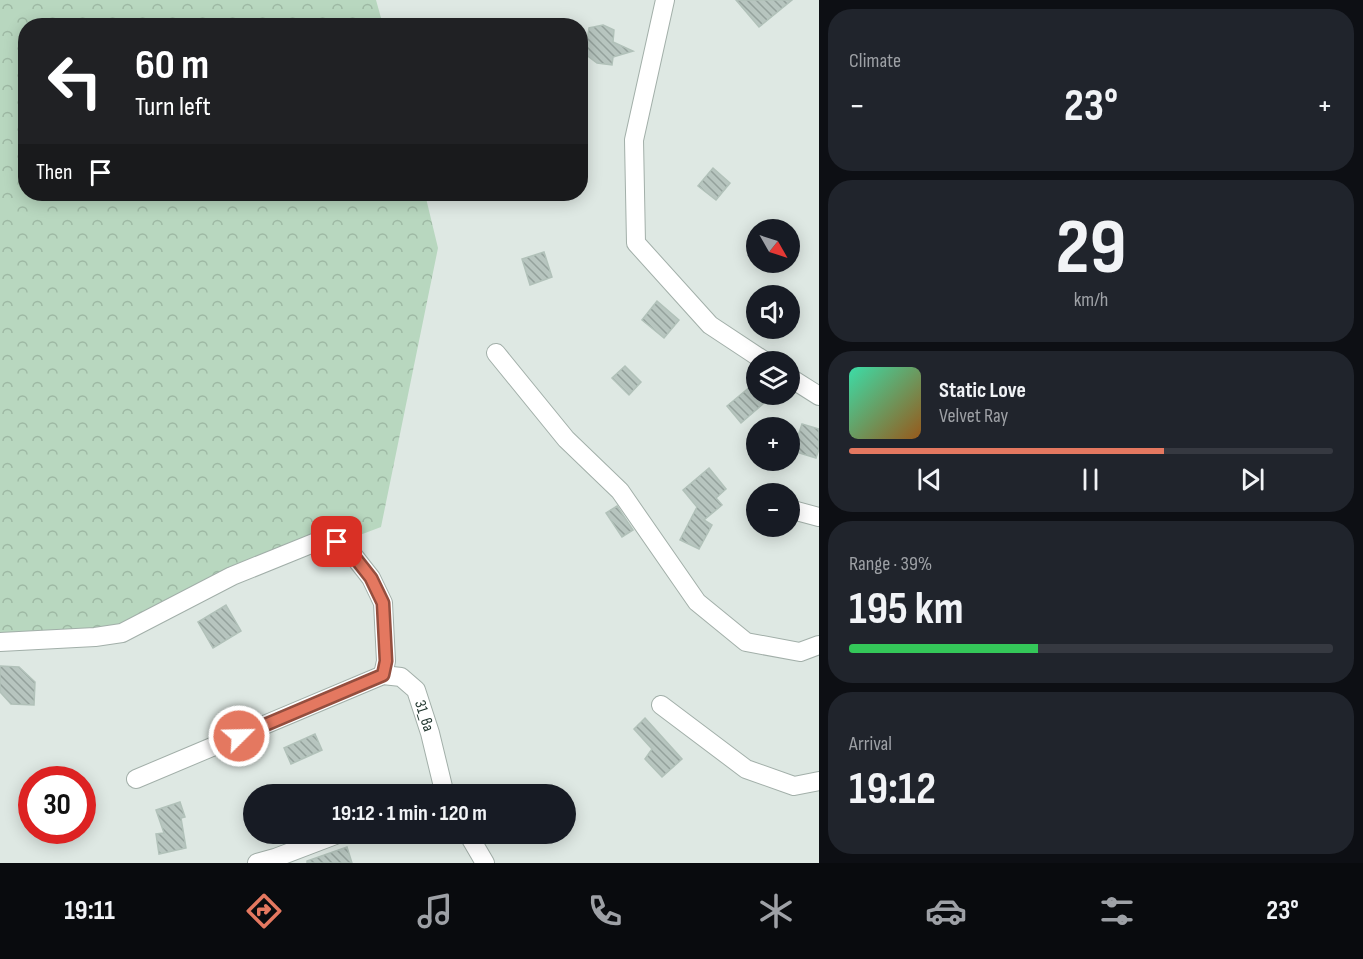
<!DOCTYPE html>
<meta charset="utf-8">
<style>
:root{--surface:#171b24;--page:#20242c;--text:#f1f3f6;--muted:#9ea1a6;--line:#363941;--accent:#e47860}
body{margin:0;font-family:"Sofia Sans Condensed",sans-serif;background:var(--page);color:var(--text);height:100vh;display:flex;flex-direction:column;font-size:22px;white-space:nowrap}
*{box-sizing:border-box;margin:0}
p{font-size:20px;color:var(--muted)}
.icon{flex:none;width:33px;height:33px;fill:none;stroke:currentColor;stroke-width:2;stroke-linecap:round;stroke-linejoin:round}
.map{position:relative;flex:1;overflow:hidden}
.sheet{display:flex;flex-direction:column;gap:9px;padding:9px;background:#0d0f14;width:544px}
.sheet>*{flex:none}
.hud{position:absolute;left:18px;top:18px;width:570px;height:183px;border-radius:24px;box-shadow:0 3px 15px #0003;background:#202124;color:#fff;overflow:hidden}
.needle{width:39px;rotate:129deg}
.controls{position:absolute;left:746px;top:219px;display:grid;gap:12px}
.controls a{display:grid;place-items:center;width:54px;height:54px;border-radius:50%;background:var(--surface);box-shadow:0 3px 15px #0003;font-size:30px}
.speed{position:absolute;left:18px;top:766px;display:flex;gap:12px;font-size:30px;font-weight:700;text-align:center}
.speed>*{display:grid;place-content:center;width:78px;height:78px;border-radius:50%;background:var(--surface);box-shadow:0 3px 15px #0003;line-height:1}
.speed .limit{border:9px solid #d22;background:#fff;color:#111}
.pin{position:absolute;display:grid;place-items:center;width:51px;height:51px;color:#fff;margin:-26px;border-radius:12px;box-shadow:0 3px 9px #0006}
.me{position:absolute;width:66px;margin:-33px;rotate:67deg;stroke-linejoin:round;filter:drop-shadow(0 0 4px #0008)}
.turn{display:flex;align-items:center;gap:21px;height:126px;padding:0 18px;font-size:27px}
.turn .icon{width:78px;height:78px;stroke-width:2.5}
.turn b{display:block;font-size:42px;line-height:51px}
.then{display:flex;align-items:center;height:57px;padding:0 18px;background:#0003;gap:12px;font-size:22px}
.big{font-size:45px;font-weight:700;line-height:1.1}
.sheet .tile{flex:1;display:flex;flex-direction:column;justify-content:center;gap:9px;min-width:0;padding:0 21px;border-radius:24px;background:var(--page)}
.sheet .dial{align-items:center;gap:0}
.dial b{font-size:78px;line-height:1}
.song{display:flex;align-items:center;gap:18px}
.cover{width:72px;height:72px;border-radius:9px;background:linear-gradient(135deg,hsl(160 70% 55%),hsl(30 70% 35%))}
.played{height:6px;border-radius:3px;background:linear-gradient(90deg,var(--accent) 65%,var(--line) 65%)}
.keys{display:flex;justify-content:space-around;direction:ltr}
.heat{display:flex;justify-content:space-between;align-items:center;font-size:33px;direction:ltr}
.charge{height:9px;border-radius:4px;background:linear-gradient(90deg,#34c759 39%,var(--line) 0)}
.trip{position:absolute;left:243px;top:784px;width:333px;height:60px;border-radius:30px;background:var(--surface);box-shadow:0 3px 15px #0003;font-weight:700;line-height:60px;text-align:center}
.tabs{display:flex;height:96px;justify-content:space-around;align-items:center;background:#090b0e;color:var(--muted)}
.tabs .icon{width:42px;height:42px}
.tabs .active{color:var(--accent)}
.tabs b{font-size:27px;color:var(--text)}
main{display:flex;flex:1;min-height:0}
.map>svg:first-child{display:block}
</style>
<main>
<div class="map">
<svg width="819" height="863" viewBox="0 0 819 863">
<defs>
<pattern id="forest-crowns" width="20" height="18" patternUnits="userSpaceOnUse" patternTransform="scale(1.5)"><rect width="20" height="18" fill="#b8d7bf"/><path d="M2 6a3 3 0 1 1 6 0M12 15a3 3 0 1 1 6 0" fill="none" stroke="#9eb9a4"/></pattern>
<pattern id="building-back-hatch" width="6" height="6" patternUnits="userSpaceOnUse" patternTransform="scale(1.5)"><rect width="6" height="6" fill="#b7c5bf"/><path d="M-1 5l2 2M0 0l6 6M5-1l2 2" fill="none" stroke="#94a19c"/></pattern>
</defs>
<rect width="100%" height="100%" fill="#dee8e3"/>
<path fill="url(#forest-crowns)" d="M0 0H376L383 25 26 26V194H425L438 248 381 527 87 638 0 644Z"/>
<g fill="url(#building-back-hatch)" stroke="#b1c1b9" stroke-width="1.5">
<path d="M736 0H792L759 27Z"/>
<path d="M603 25 614 30 613 42 633 51 613 57 612 65 597 63 585 54 589 28Z"/>
<path d="M713 168 730 183 716 200 698 186Z"/>
<path d="M544 252 552 277 530 285 522 259Z"/>
<path d="M657 301 679 320 664 338 642 320Z"/>
<path d="M625 366 641 382 629 395 612 378Z"/>
<path d="M751 386 764 403 741 423 727 406Z"/>
<path d="M802 424 819 429V449L816 458 793 451Z"/>
<path d="M709 468 726 489 716 498 722 505 704 520 712 525 699 549 680 540 697 507 683 490Z"/>
<path d="M617 506 633 530 622 537 606 513Z"/>
<path d="M226 605 241 631 213 648 198 622Z"/>
<path d="M0 666 19 667 35 682 34 705 11 704 0 692Z"/>
<path d="M645 718 682 759 662 777 645 759 652 749 634 729Z"/>
<path d="M315 734 322 750 291 764 284 748Z"/>
<path d="M180 802 185 817 181 818 186 848 159 854 156 834 164 833 156 810Z"/>
<path d="M347 847 352 863H307V861Z"/>
</g>
<g fill="none" stroke-linecap="round" stroke-linejoin="round">
<g stroke="#a2afa9" stroke-width="20">
<g id="minor">
<path d="M665 0 634 140 636 243 710 325 766 362"/>
<path d="M496 353 566 439 620 491 697 602 746 642 800 652 819 645"/>
<path d="M789 377 819 396"/>
<path d="M789 509 819 517"/>
<path d="M0 642 95 637 122 633 232 576 316 542H337L353 555 371 578 383 603 386 661 383 675"/>
<path d="M661 705 746 769 794 786 819 781"/>
<path id="s1" d="M136 779 383 675 401 677 416 690 430 733 445 795"/>
<path d="M468 834 485 863"/>
<path d="M257 863 275 858 338 834"/>
</g>
</g>
<use href="#minor" stroke="#fff" stroke-width="18"/>
</g>
<g fill="none" stroke-linecap="round" stroke-linejoin="round">
<g stroke="#944e3e" stroke-width="15">
<path id="route" d="M239 736 383 675 386 661 383 603 371 578 353 555 337 542"/>
</g>
<use href="#route" stroke="#e47860" stroke-width="10"/>
</g>
<g text-anchor="middle" dominant-baseline="central" stroke-width="4.5" stroke-linejoin="round" paint-order="stroke">
<g font-size="16" fill="#21362f" stroke="#eef5f1">
<text stroke="none"><textPath href="#s1" startOffset="333">31_ва</textPath></text>
</g>
</g>
</svg>
<div class="controls">
<a><svg class="needle" viewBox="-14 -14 28 28"><path d="M0-13l5 13h-10z" fill="#e53935"/><path d="M0 13l5-13h-10z" fill="#9ea1a6"/></svg></a>
<a><svg class="icon" aria-label="sound" viewBox="0 0 24 24"><path d="M4 9h4l5-4v14l-5-4H4zM17 9q2 3 0 6"/></svg></a>
<a><svg class="icon" aria-label="layers" viewBox="0 0 24 24"><path d="M12 4l9 5-9 5-9-5zM3 14l9 5 9-5"/></svg></a>
<a>+</a>
<a>−</a>
</div>
<div class="speed"><div class="limit">30</div></div>
<div class="pin" style="left:337px;top:542px;background:#d93025"><svg class="icon" aria-label="arrive" viewBox="0 0 24 24"><path d="M6 21V4h12l-3 4 3 4H6"/></svg></div>
<svg class="me" style="left:239px;top:736px" viewBox="-20 -20 40 40"><circle r="17" fill="#e47860" stroke="#fff" stroke-width="3"/><path d="M0-11L8 9 0 5-8 9z" fill="#fff"/></svg>
<div class="trip">19:12 · 1 min · 120 m</div>
<div class="hud">
<div class="turn"><svg class="icon" aria-label="left" viewBox="0 0 24 24"><path d="M17 20v-9H6M10 6l-5 5 5 5"/></svg><div><b>60 m</b>Turn left</div></div>
<div class="then">Then<svg class="icon" aria-label="arrive" viewBox="0 0 24 24"><path d="M6 21V4h12l-3 4 3 4H6"/></svg></div>
</div>
</div>
<section class="sheet">
<div class="tile"><p>Climate</p>
<div class="heat"><a>−</a><b class="big">23°</b><a>+</a></div>
</div>
<div class="tile dial"><b>29</b><p>km/h</p></div>
<div class="tile">
<div class="song"><i class="cover"></i><div><b>Static Love</b><p>Velvet Ray</p></div></div>
<div class="played"></div>
<div class="keys"><svg class="icon" aria-label="previous" viewBox="0 0 24 24"><path d="M18 5L8 12l10 7zM5 5v14"/></svg><svg class="icon" aria-label="pause" viewBox="0 0 24 24"><path d="M8 5v14M16 5v14"/></svg><svg class="icon" aria-label="next" viewBox="0 0 24 24"><path d="M6 5l10 7-10 7zM19 5v14"/></svg></div>
</div>
<div class="tile"><p>Range · 39%</p><b class="big">195 km</b><div class="charge"></div></div>
<div class="tile"><p>Arrival</p><b class="big">19:12</b></div>
</section>
</main>
<nav class="tabs">
<b>19:11</b>
<svg class="icon active" aria-label="directions" viewBox="0 0 24 24"><path d="M12 3l9 9-9 9-9-9zM9 14v-3h6M13 9l2 2-2 2"/></svg>
<svg class="icon" aria-label="music" viewBox="0 0 24 24"><path d="M9 18V5l10-2v13"/><circle cx="6" cy="18" r="3"/><circle cx="16" cy="16" r="3"/></svg>
<svg class="icon" aria-label="phone" viewBox="0 0 24 24"><path d="M5 4h4l2 5-3 2q2 4 5 5l2-3 5 2v4C11 20 4 13 5 4z"/></svg>
<svg class="icon" aria-label="climate" viewBox="0 0 24 24"><path d="M12 3v18M4 7l16 10M4 17L20 7"/></svg>
<svg class="icon" aria-label="car" viewBox="0 0 24 24"><path d="M5 17H2v-5l4-1 3-4h7l3 4 3 1v5h-3M9 17h6M6 11h13"/><circle cx="7" cy="17" r="2"/><circle cx="17" cy="17" r="2"/></svg>
<svg class="icon" aria-label="filters" viewBox="0 0 24 24"><path d="M4 7h16M4 17h16"/><circle cx="9" cy="7" r="2"/><circle cx="15" cy="17" r="2"/></svg>
<b>23°</b>
</nav>
